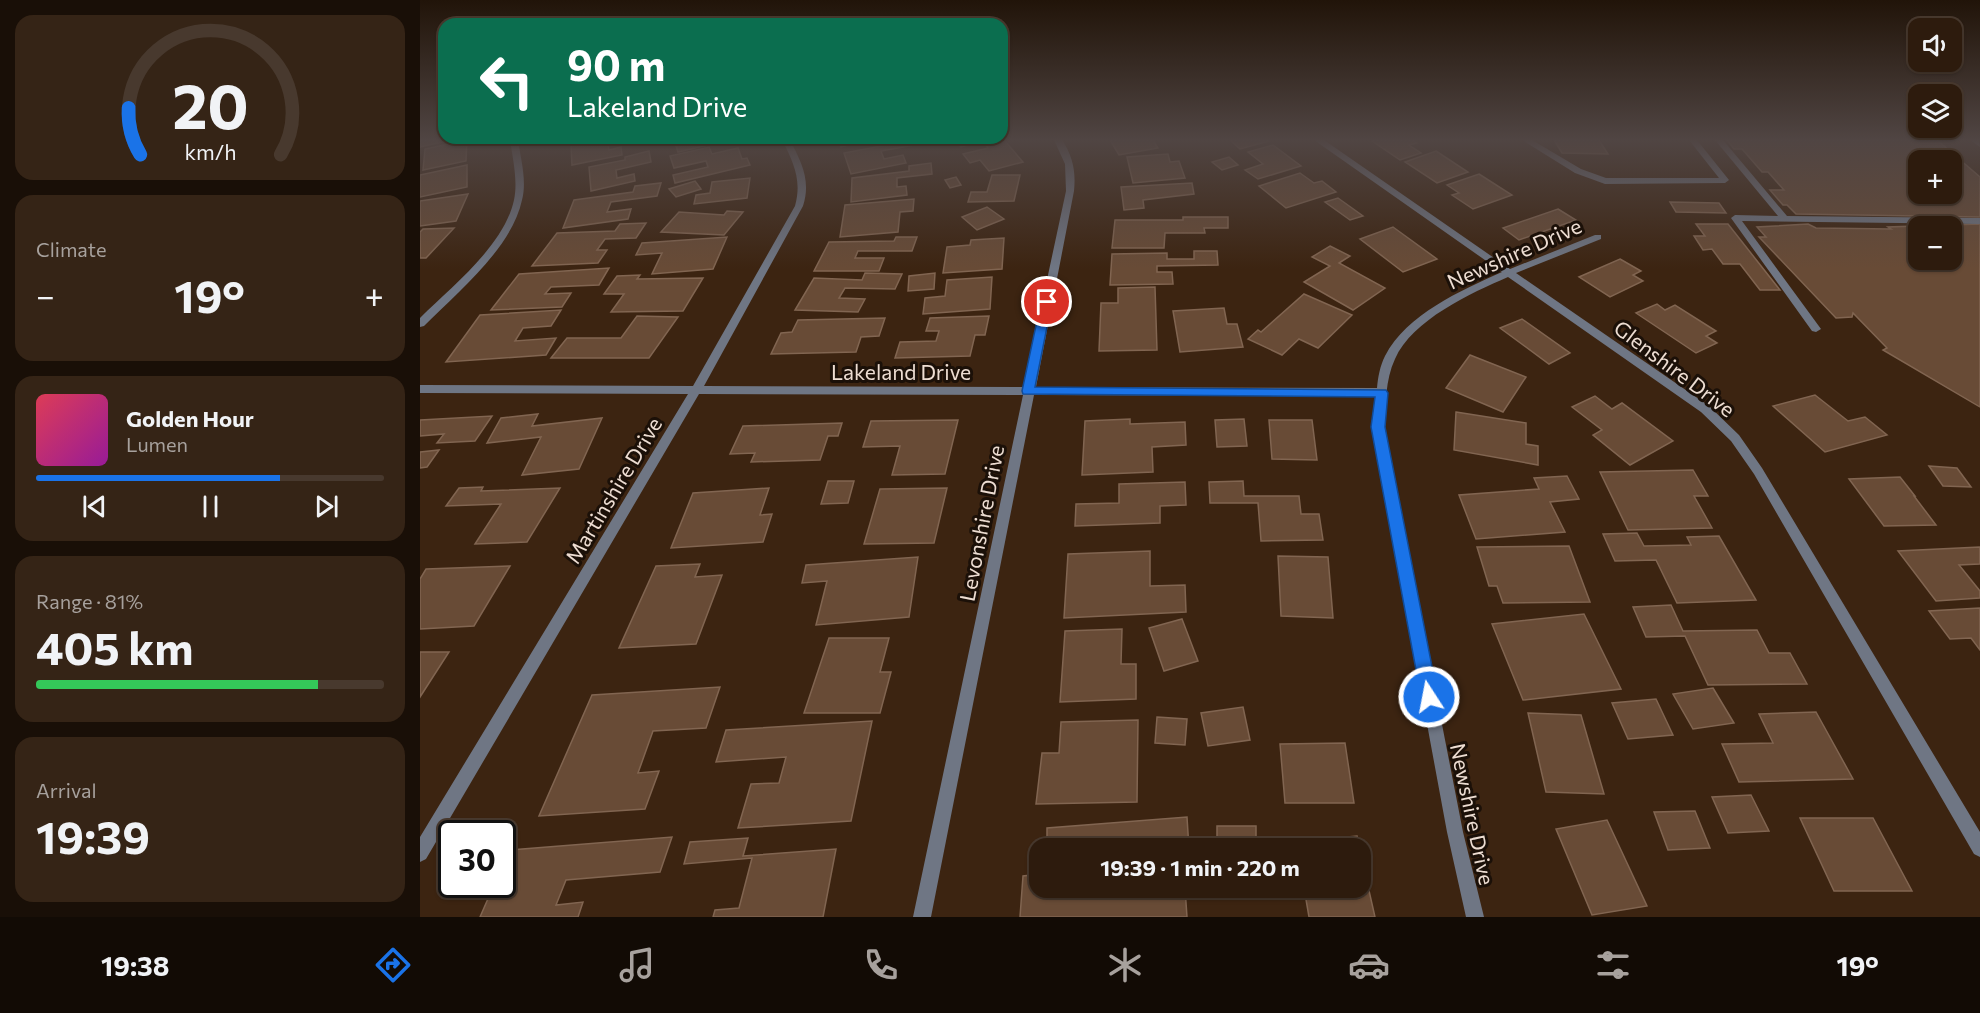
<!DOCTYPE html>
<meta charset="utf-8">
<style>
:root{--surface:#2d1b0d;--page:#352416;--text:#f1f3f6;--muted:#a7a19d;--line:#48392e;--accent:#1a73e8}
body{margin:0;font-family:Commissioner,sans-serif;background:var(--page);color:var(--text);height:100vh;display:flex;flex-direction:column;font-size:22px;white-space:nowrap}
*{box-sizing:border-box;margin:0}
p{font-size:20px;color:var(--muted)}
.icon{flex:none;width:33px;height:33px;fill:none;stroke:currentColor;stroke-width:2;stroke-linecap:round;stroke-linejoin:round}
.map{position:relative;flex:1;overflow:hidden}
.sheet{display:flex;flex-direction:column;gap:15px;padding:15px;background:#190f07;width:420px}
.sheet>*{flex:none}
.hud{position:absolute;left:18px;top:18px;width:570px;height:126px;border-radius:18px;box-shadow:0 2px 4px #0004,0 0 0 2px var(--line);background:#0b6e4f;color:#fff;overflow:hidden}
.controls{position:absolute;left:1488px;top:18px;display:grid;gap:12px}
.controls a{display:grid;place-items:center;width:54px;height:54px;border-radius:12px;background:var(--surface);box-shadow:0 2px 4px #0004,0 0 0 2px var(--line);font-size:30px}
.speed{position:absolute;left:18px;top:820px;display:flex;gap:12px;font-size:30px;font-weight:700;text-align:center}
.speed>*{display:grid;place-content:center;width:78px;height:78px;border-radius:50%;background:var(--surface);box-shadow:0 2px 4px #0004,0 0 0 2px var(--line);line-height:1}
.speed .limit{border:3px solid #111;border-radius:9px;background:#fff;color:#111}
.pin{position:absolute;display:grid;place-items:center;width:51px;height:51px;color:#fff;margin:-26px;border:3px solid #fff;border-radius:50%;box-shadow:0 2px 6px #0007}
.me{position:absolute;width:66px;margin:-33px;rotate:349deg;stroke-linejoin:round;filter:drop-shadow(0 0 4px #0008)}
.turn{display:flex;align-items:center;gap:21px;height:126px;padding:0 30px;font-size:27px}
.turn .icon{width:78px;height:78px;stroke-width:2.5}
.turn b{display:block;font-size:42px;line-height:51px}
.big{font-size:45px;font-weight:700;line-height:1.1}
.sheet .widget{flex:1;display:flex;flex-direction:column;justify-content:center;gap:9px;min-width:0;padding:0 21px;border-radius:18px;background:var(--page)}
.sheet .dial{align-items:center;gap:0}
.dial svg{height:156px;overflow:visible;fill:none;stroke:var(--line);stroke-width:7;stroke-linecap:round;text-anchor:middle}
.dial text{fill:var(--text);stroke:none}
.song{display:flex;align-items:center;gap:18px}
.cover{width:72px;height:72px;border-radius:9px;background:linear-gradient(135deg,hsl(350 70% 55%),hsl(300 70% 35%))}
.played{height:6px;border-radius:3px;background:linear-gradient(90deg,var(--accent) 70%,var(--line) 70%)}
.keys{display:flex;justify-content:space-around;direction:ltr}
.heat{display:flex;justify-content:space-between;align-items:center;font-size:33px;direction:ltr}
.charge{height:9px;border-radius:4px;background:linear-gradient(90deg,#34c759 81%,var(--line) 0)}
.trip{position:absolute;left:609px;top:838px;width:342px;height:60px;border-radius:18px;background:var(--surface);box-shadow:0 2px 4px #0004,0 0 0 2px var(--line);font-weight:700;line-height:60px;text-align:center}
.tabs{display:flex;height:96px;justify-content:space-around;align-items:center;background:#120b05;color:var(--muted)}
.tabs .icon{width:42px;height:42px}
.tabs .selected{color:var(--accent)}
.tabs b{font-size:27px;color:var(--text)}
main{display:flex;flex:1;min-height:0}
.map>svg:first-child{display:block}
</style>
<main>
<section class="sheet">
<div class="widget dial"><svg viewBox="0 0 100 80">
<path d="M14 69A42 42 0 1 1 86 69"/>
<path d="M14 69A42 42 0 0 1 8 45" stroke="#1a73e8"/>
<text x="50" y="56" font-size="32" font-weight="700">20</text>
<text x="50" y="72" font-size="11">km/h</text>
</svg></div>
<div class="widget"><p>Climate</p>
<div class="heat"><a>−</a><b class="big">19°</b><a>+</a></div>
</div>
<div class="widget">
<div class="song"><i class="cover"></i><div><b>Golden Hour</b><p>Lumen</p></div></div>
<div class="played"></div>
<div class="keys"><svg class="icon" aria-label="previous" viewBox="0 0 24 24"><path d="M18 5L8 12l10 7zM5 5v14"/></svg><svg class="icon" aria-label="pause" viewBox="0 0 24 24"><path d="M8 5v14M16 5v14"/></svg><svg class="icon" aria-label="next" viewBox="0 0 24 24"><path d="M6 5l10 7-10 7zM19 5v14"/></svg></div>
</div>
<div class="widget"><p>Range · 81%</p><b class="big">405 km</b><div class="charge"></div></div>
<div class="widget"><p>Arrival</p><b class="big">19:39</b></div>
</section>
<div class="map">
<svg width="1560" height="917" viewBox="0 0 1560 917">
<rect width="100%" height="100%" fill="#3c2411"/>
<g fill="#684b36" stroke="#816551" stroke-width="1.5" fill-rule="evenodd">
<path d="M0 140H31L0 147Z"/>
<path d="M47 140 46 161 3 170 5 149Z"/>
<path d="M174 140H205L188 144 189 150 201 147 202 155 152 165 151 145Z"/>
<path d="M254 140H309L258 152Z"/>
<path d="M417 140H450L421 147Z"/>
<path d="M476 140H498L500 144 461 151 464 159 483 155 486 163 431 174 424 153 477 143Z"/>
<path d="M535 140H568L541 147Z"/>
<path d="M584 140 603 162 569 171 560 160 550 163 543 154 568 148 565 144Z"/>
<path d="M690 140H733L738 148 699 155Z"/>
<path d="M810 140H847L849 141 820 149Z"/>
<path d="M955 140H993L997 143 989 145 1001 153 980 160 952 141Z"/>
<path d="M1134 140H1179L1188 154 1142 153Z"/>
<path d="M1307 140H1517L1560 177V217L1376 214 1367 205H1363L1350 190H1364L1348 172H1342L1322 149H1314ZM1498 160H1532V194H1498Z"/>
<path d="M853 145 881 166 838 179 825 170 843 164 828 152Z"/>
<path d="M289 147 292 154 318 148 322 159 327 158 330 165 255 183 253 175 288 167 286 161 254 168 250 156Z"/>
<path d="M229 151 231 162 196 170 197 178 214 174 215 181 171 191 169 167 205 160V157Z"/>
<path d="M1016 151 1048 172 1017 183 985 162Z"/>
<path d="M748 154 750 162 759 161 765 178 713 183 707 157Z"/>
<path d="M809 157 818 165 802 170 792 162Z"/>
<path d="M511 163 512 174 477 178V187L486 186 487 195 431 202 432 178 489 171V166Z"/>
<path d="M47 165V187L0 197V175Z"/>
<path d="M880 173 894 183 902 181 916 192 866 208 839 186Z"/>
<path d="M1059 174 1092 195 1053 209 1032 195 1039 193 1027 185Z"/>
<path d="M572 175H600L594 201 548 202 551 192H567Z"/>
<path d="M536 177 541 185 530 188 525 180Z"/>
<path d="M330 178 327 198 274 204 276 195 290 193 292 182Z"/>
<path d="M275 181 281 189 256 197 249 189Z"/>
<path d="M241 183 237 196 191 202 187 212 211 209 208 219 143 228 154 200 213 192 215 186Z"/>
<path d="M772 183 774 194 723 200 724 208 704 210 701 187Z"/>
<path d="M48 194 36 221 0 226V201Z"/>
<path d="M918 198 943 216 930 220 905 202Z"/>
<path d="M494 199 493 211 480 212 478 232 420 237 425 205Z"/>
<path d="M1250 202 1299 203 1306 213 1256 212Z"/>
<path d="M567 207 584 219 557 230 542 217Z"/>
<path d="M1138 209 1156 220 1099 240 1083 228Z"/>
<path d="M307 211 323 212 304 235 241 232 259 212 304 215Z"/>
<path d="M763 217H808V228H784L785 233H745L744 248H692L695 220H763Z"/>
<path d="M226 223 216 238 185 239 177 250H187L178 263 112 266 137 233 195 231 200 224Z"/>
<path d="M1276 224H1308L1360 290H1340L1320 264H1303L1292 249 1283 250 1274 236H1285Z"/>
<path d="M1388 224 1396 228 1471 229 1468 227 1560 224V407L1463 350 1467 348 1433 313 1432 317 1416 318 1339 237H1346L1337 227ZM1498 226H1532V260H1498Z"/>
<path d="M973 227 1017 259 983 272 940 239Z"/>
<path d="M34 228 6 258H0V232L3 229Z"/>
<path d="M307 237 293 269 232 274 242 253 216 255 222 243Z"/>
<path d="M476 237H497L492 251H438L435 258H464L459 271H394L409 242 474 241Z"/>
<path d="M584 238 582 269 523 273 527 247 550 245 551 240Z"/>
<path d="M910 246 930 256 919 263 965 288 933 310 884 282 910 266 892 257Z"/>
<path d="M774 251H797L798 265 737 266V272H752L753 284 690 285 692 254 747 253V259H774Z"/>
<path d="M1200 259 1221 271 1213 275 1223 281 1190 297 1159 277Z"/>
<path d="M189 268 179 285 131 287 125 294 151 293 142 307 71 310 99 274Z"/>
<path d="M445 273 482 274 475 289 425 288 419 298 445 299 438 312 375 310 394 278 442 280Z"/>
<path d="M515 273 514 289 488 291 489 276Z"/>
<path d="M220 275 217 279 283 278 263 311 191 312 204 294H184L197 276Z"/>
<path d="M572 277 570 309 503 314 505 298 525 296 527 280Z"/>
<path d="M735 287 737 350 679 351 681 303H698V288Z"/>
<path d="M884 294 932 315 898 348 879 339 862 355 828 339 838 330 841 332Z"/>
<path d="M1237 304 1245 310 1255 305 1296 331 1286 336 1297 343 1276 353 1216 313Z"/>
<path d="M804 308 807 324H817L823 347 760 352 753 311Z"/>
<path d="M141 310 131 326 103 328 95 341 136 338 126 355 26 362 60 315Z"/>
<path d="M217 316 258 317 229 358H131L147 338H201Z"/>
<path d="M569 316 565 335H555L550 356 475 358 480 342 516 341 519 331H506L510 318Z"/>
<path d="M465 318 459 336 441 337 436 352 351 354 361 333 372 332 378 320Z"/>
<path d="M1102 319 1150 353 1129 364 1080 328Z"/>
<path d="M1050 355 1106 377 1083 412 1026 388Z"/>
<path d="M1395 395 1428 421 1445 417 1467 435 1405 452 1353 406Z"/>
<path d="M1175 396 1192 409 1202 403 1253 441 1210 465 1173 435 1182 430 1152 407Z"/>
<path d="M1036 412 1106 423V444L1118 446V465L1034 450Z"/>
<path d="M118 414 112 426 182 418 159 469 102 475 121 437 67 443 81 418Z"/>
<path d="M72 416 55 441 17 443 24 434 0 436V420Z"/>
<path d="M710 419V424L765 422 766 445 732 447 733 472 662 475 665 421Z"/>
<path d="M824 419 827 446 797 447 795 420Z"/>
<path d="M538 420 525 474 472 475 480 446 443 447 451 421Z"/>
<path d="M849 420H892L897 460 852 459Z"/>
<path d="M422 423 418 436H408L400 460 331 462 335 453 310 454 323 426Z"/>
<path d="M19 450 7 467 0 468V452Z"/>
<path d="M1509 466 1537 468 1551 487 1523 486Z"/>
<path d="M1273 470 1288 496H1274L1292 528 1208 530 1180 472Z"/>
<path d="M1147 476 1159 499 1130 502 1145 532 1056 539 1039 495 1119 489 1114 478Z"/>
<path d="M1480 477 1495 496H1494L1516 525 1464 526 1429 479Z"/>
<path d="M408 481H434L428 503 401 504Z"/>
<path d="M823 481 824 496H879L881 514H899L903 540 841 541 838 503H790L789 482Z"/>
<path d="M765 482 766 505 740 506V523L655 526 656 504 699 503V484Z"/>
<path d="M63 487 61 491 140 488 107 542 55 544 81 504 26 506 39 488Z"/>
<path d="M349 488 340 515 352 514 343 542 251 548 273 493Z"/>
<path d="M527 488 514 543 444 544 460 489Z"/>
<path d="M1217 533 1224 546 1271 545 1267 537 1299 536 1336 600 1257 603 1236 560 1195 561 1183 534Z"/>
<path d="M1149 546 1170 602 1083 603 1077 586H1069L1057 547Z"/>
<path d="M1560 547V564L1539 565 1560 591V598L1516 601 1478 551Z"/>
<path d="M730 551V586L765 585 766 612 644 618 648 554Z"/>
<path d="M858 556 908 557 913 618 861 616Z"/>
<path d="M498 557 489 617 396 625 407 581 382 583 386 565Z"/>
<path d="M280 564 275 577 302 575 276 644 199 648 236 566Z"/>
<path d="M90 566 54 626 0 629V579L6 569Z"/>
<path d="M1251 605 1263 631 1337 630 1349 653H1370L1387 684 1288 685 1265 636 1226 637 1213 607Z"/>
<path d="M1560 608V650L1551 638 1530 639 1509 611Z"/>
<path d="M1164 614 1201 689 1103 700 1072 624Z"/>
<path d="M762 619 778 661 744 671 729 628Z"/>
<path d="M702 629 701 664H716V699L640 702 645 631Z"/>
<path d="M409 638H469L460 672H471L460 713H384Z"/>
<path d="M0 652H29L0 697Z"/>
<path d="M300 687 286 728 233 731 218 773 239 771 225 809 119 816 172 695Z"/>
<path d="M1293 688 1314 723 1273 729 1253 694Z"/>
<path d="M1236 699 1253 735 1208 739 1192 703Z"/>
<path d="M823 707 830 740 788 746 781 713Z"/>
<path d="M1396 712 1433 779 1319 782 1302 744 1353 743 1339 714Z"/>
<path d="M1108 713 1161 715 1184 794 1126 792Z"/>
<path d="M737 717 767 719 765 745 735 743Z"/>
<path d="M718 720 717 802 616 804 622 753H639L641 722Z"/>
<path d="M452 721 431 821 318 828 331 784 359 783 366 757 296 762 306 730Z"/>
<path d="M925 743 934 803H865L860 744Z"/>
<path d="M1331 795 1349 831 1308 833 1292 797Z"/>
<path d="M1275 811 1290 848 1248 850 1234 812Z"/>
<path d="M767 817 769 849H627V828Z"/>
<path d="M1380 818H1453L1492 891H1414Z"/>
<path d="M1187 820 1227 906 1172 915 1136 829Z"/>
<rect x="797" y="826" width="39" height="23"/>
<path d="M937 836 940 849H877L876 842Z"/>
<path d="M252 837 240 872 146 880 136 905 163 902 158 917H60L74 885H82V866L90 850Z"/>
<path d="M328 838 323 856 416 849 403 917H293L295 910 319 908 332 858 264 864 270 842Z"/>
<path d="M940 851 955 917H889L884 888H940Z"/>
<path d="M620 874V888H765L767 917H600L603 876Z"/>
</g>
<g fill="none" stroke-linecap="round" stroke-linejoin="round">
<g fill="#6f7684" fill-rule="evenodd">
<path d="M1102 140H1112L1161 169 1186 178H1299L1269 140H1277L1309 180 1305 183 1185 184 1155 173Z"/>
<path d="M1295 140H1303L1367 216 1560 218V224L1322 221 1401 329 1396 332 1392 331 1311 218 1315 215 1358 216Z"/>
</g>
<g fill="#6f7684" fill-rule="evenodd">
<path d="M90 140H98C101 160 107 181 102 200 92 248 37 293 4 326L0 327V318C32 286 84 246 94 200 98 181 93 160 90 140Z"/>
<path d="M362 140H370C382 163 391 181 383 206L284 386 604 387 646 191 645 164 634 140H642C653 156 656 172 654 191L616 387 957 388C958 377 960 366 965 356 987 314 1040 291 1082 272L894 140H904L1090 269 1175 235H1181V239L1096 273 1289 406 1319 435 1342 468 1560 832V857L1554 854 1334 474 1311 441 1281 412 1088 277C1051 293 992 320 975 359 965 380 966 405 964 427L1043 832 1064 917H1046L1027 832 952 427 956 396 614 395 511 917H493L603 395 279 394 6 859 0 862V837L268 394 0 393V385L273 386 375 206C382 181 374 163 362 140Z"/>
<path d="M1550 140H1559L1560 147Z"/>
</g>
</g>
<linearGradient id="sky" x2="0" y2="1"><stop stop-color="#211409"/><stop offset="0.52" stop-color="#504543"/><stop offset="1" stop-color="#504543" stop-opacity="0"/></linearGradient>
<rect width="1560" height="269" fill="url(#sky)"/>
<path fill="#1a73e8" stroke="#114b97" stroke-width="1.5" d="M627 299 632 302 615 387 966 390 968 393 965 427 1018 697 1015 702 1009 705 1003 702 1001 697 951 427 955 397 603 394 602 391 621 302Z"/>
<g text-anchor="middle" dominant-baseline="central" stroke-width="6" stroke-linejoin="round" paint-order="stroke">
<g font-size="21" fill="#edddd2" stroke="#1b1008">
<text transform="translate(1094 253) rotate(-24)">Newshire Drive</text>
<text transform="translate(1255 368) rotate(37)">Glenshire Drive</text>
<text x="481" y="371">Lakeland Drive</text>
<text transform="translate(193 490) rotate(-59)">Martinshire Drive</text>
<text transform="translate(561 523) rotate(-79)">Levonshire Drive</text>
<text transform="translate(1053 814) rotate(78)">Newshire Drive</text>
</g>
</g>
</svg>
<div class="controls">
<a><svg class="icon" aria-label="sound" viewBox="0 0 24 24"><path d="M4 9h4l5-4v14l-5-4H4zM17 9q2 3 0 6"/></svg></a>
<a><svg class="icon" aria-label="layers" viewBox="0 0 24 24"><path d="M12 4l9 5-9 5-9-5zM3 14l9 5 9-5"/></svg></a>
<a>+</a>
<a>−</a>
</div>
<div class="speed"><div class="limit">30</div></div>
<div class="pin" style="left:627px;top:302px;background:#d93025"><svg class="icon" aria-label="arrive" viewBox="0 0 24 24"><path d="M6 21V4h12l-3 4 3 4H6"/></svg></div>
<svg class="me" style="left:1009px;top:697px" viewBox="-20 -20 40 40"><circle r="17" fill="#1a73e8" stroke="#fff" stroke-width="3"/><path d="M0-11L8 9 0 5-8 9z" fill="#fff"/></svg>
<div class="trip">19:39 · 1 min · 220 m</div>
<div class="hud">
<div class="turn"><svg class="icon" aria-label="left" viewBox="0 0 24 24"><path d="M17 20v-9H6M10 6l-5 5 5 5"/></svg><div><b>90 m</b>Lakeland Drive</div></div>
</div>
</div>
</main>
<nav class="tabs">
<b>19:38</b>
<svg class="icon selected" aria-label="directions" viewBox="0 0 24 24"><path d="M12 3l9 9-9 9-9-9zM9 14v-3h6M13 9l2 2-2 2"/></svg>
<svg class="icon" aria-label="music" viewBox="0 0 24 24"><path d="M9 18V5l10-2v13"/><circle cx="6" cy="18" r="3"/><circle cx="16" cy="16" r="3"/></svg>
<svg class="icon" aria-label="phone" viewBox="0 0 24 24"><path d="M5 4h4l2 5-3 2q2 4 5 5l2-3 5 2v4C11 20 4 13 5 4z"/></svg>
<svg class="icon" aria-label="climate" viewBox="0 0 24 24"><path d="M12 3v18M4 7l16 10M4 17L20 7"/></svg>
<svg class="icon" aria-label="car" viewBox="0 0 24 24"><path d="M5 17H2v-5l4-1 3-4h7l3 4 3 1v5h-3M9 17h6M6 11h13"/><circle cx="7" cy="17" r="2"/><circle cx="17" cy="17" r="2"/></svg>
<svg class="icon" aria-label="filters" viewBox="0 0 24 24"><path d="M4 7h16M4 17h16"/><circle cx="9" cy="7" r="2"/><circle cx="15" cy="17" r="2"/></svg>
<b>19°</b>
</nav>
